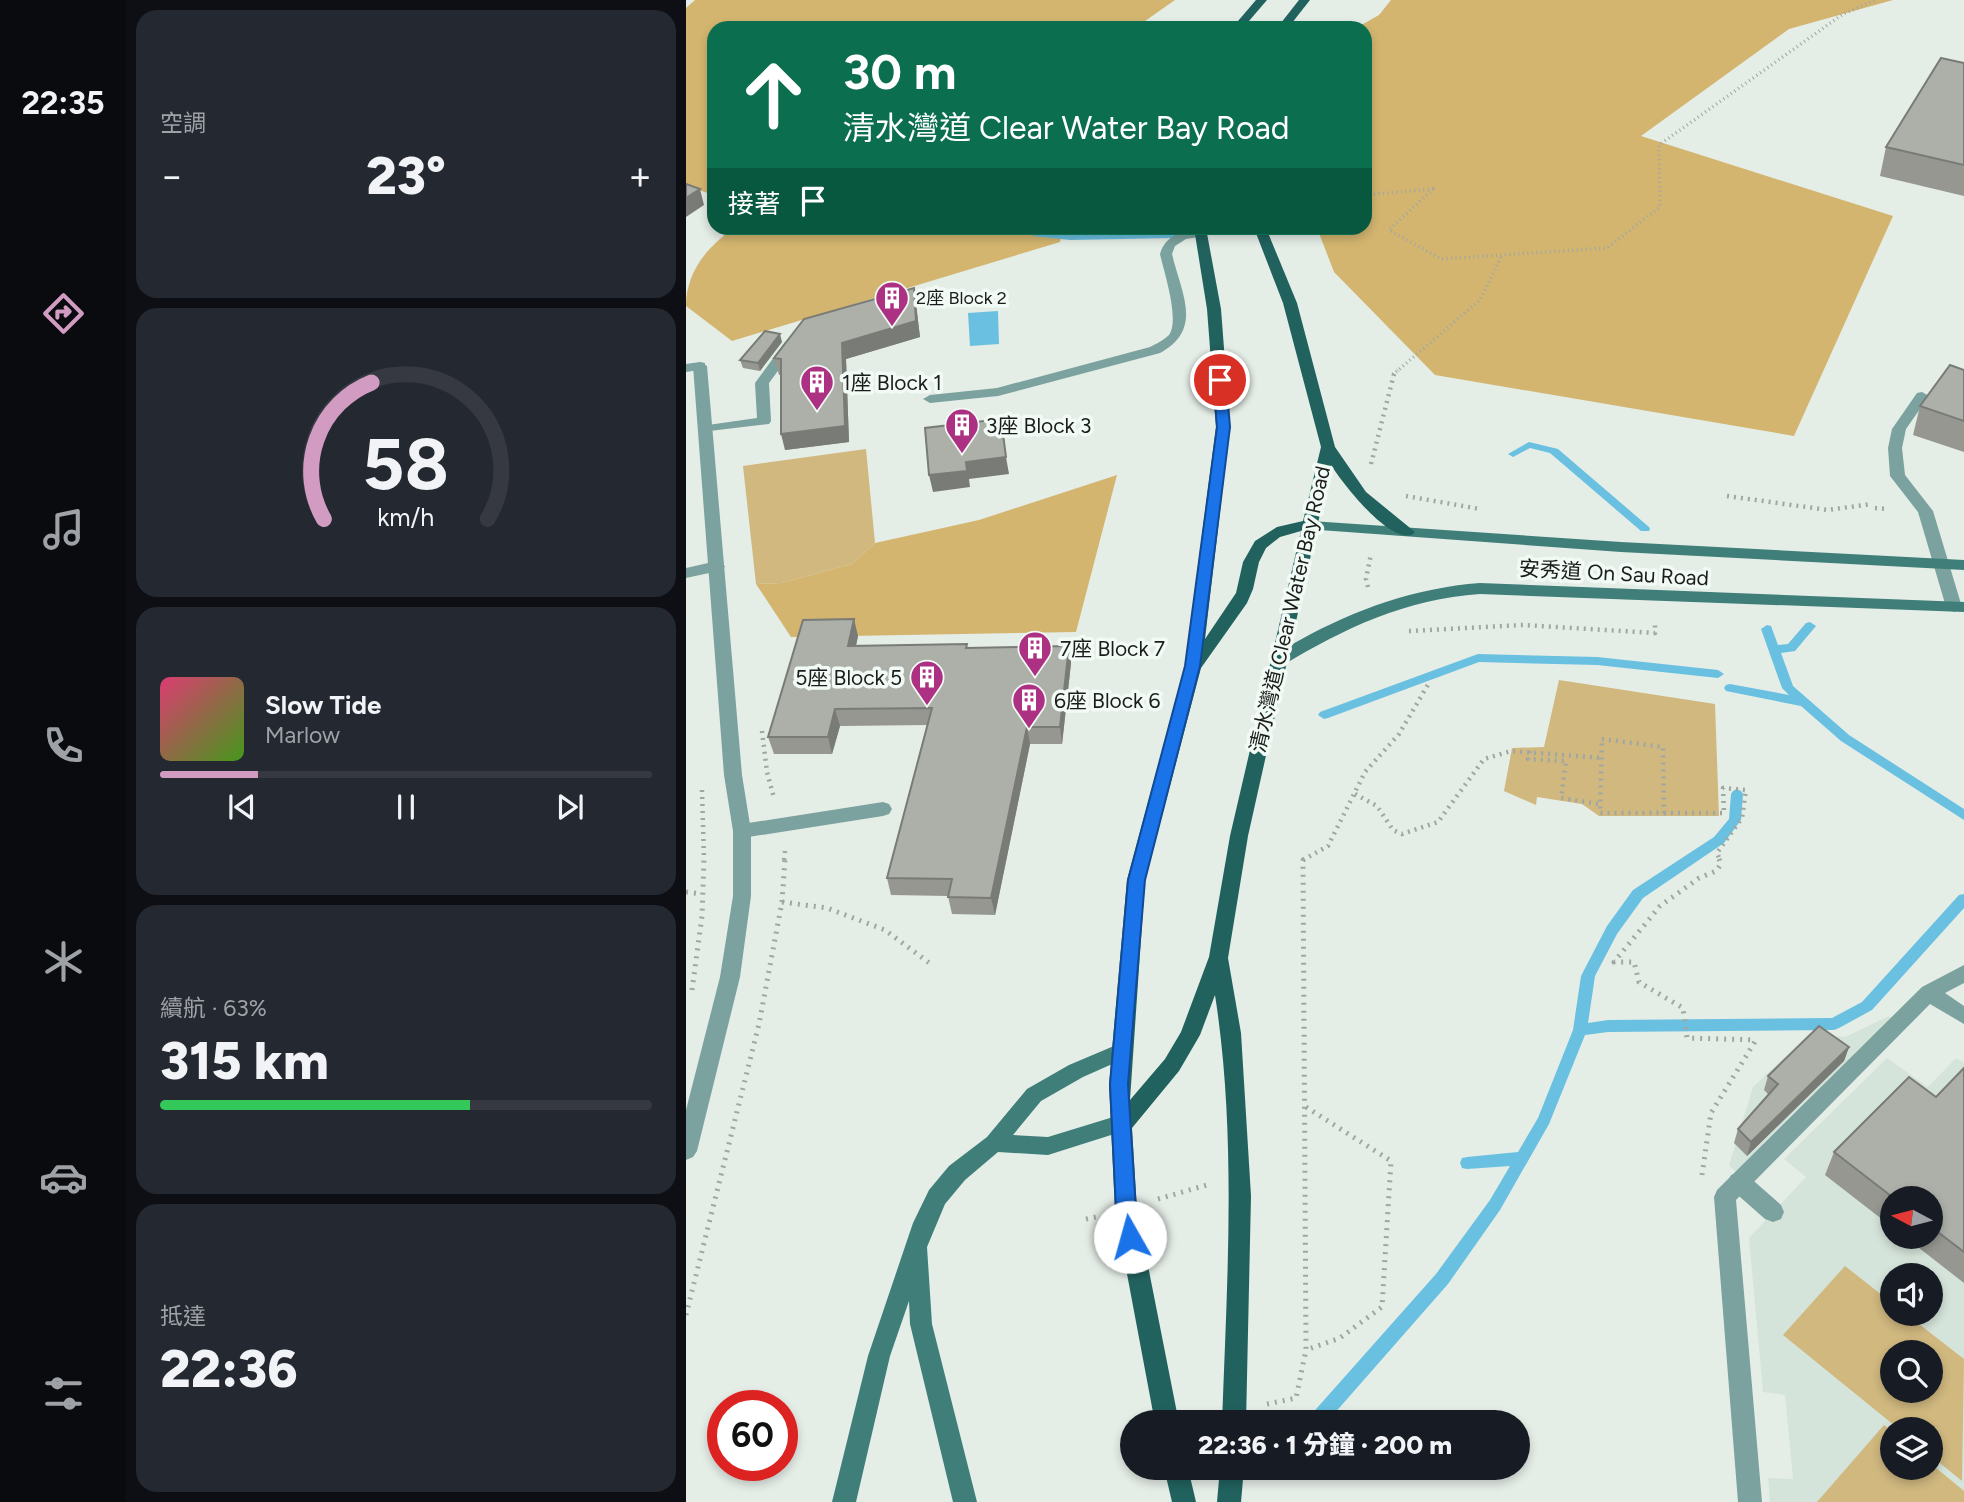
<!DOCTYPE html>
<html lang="zh-TW">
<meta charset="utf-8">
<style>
:root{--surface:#171b24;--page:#242831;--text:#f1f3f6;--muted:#9ea1a6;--line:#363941;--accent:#d29cc2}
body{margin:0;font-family:Figtree,"Noto Sans TC",sans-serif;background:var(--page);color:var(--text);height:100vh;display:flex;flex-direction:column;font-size:26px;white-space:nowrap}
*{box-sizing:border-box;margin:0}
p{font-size:23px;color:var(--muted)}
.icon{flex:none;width:38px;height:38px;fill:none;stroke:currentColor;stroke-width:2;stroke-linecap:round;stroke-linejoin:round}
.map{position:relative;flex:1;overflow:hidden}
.sheet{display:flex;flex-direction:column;gap:10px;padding:10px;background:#0d0f14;width:560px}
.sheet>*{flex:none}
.banner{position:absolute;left:21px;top:21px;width:665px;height:214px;border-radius:21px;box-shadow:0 4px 10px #0003;background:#0b6e4f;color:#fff;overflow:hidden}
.needle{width:46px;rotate:277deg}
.fabs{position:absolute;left:1194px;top:1186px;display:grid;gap:14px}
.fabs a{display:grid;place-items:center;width:63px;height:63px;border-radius:50%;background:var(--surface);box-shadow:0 4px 10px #0003;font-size:35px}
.speed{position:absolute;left:21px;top:1390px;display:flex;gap:14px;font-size:35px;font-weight:700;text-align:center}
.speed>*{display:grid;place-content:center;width:91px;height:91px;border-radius:50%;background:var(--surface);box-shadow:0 4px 10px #0003;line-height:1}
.speed .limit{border:10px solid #d22;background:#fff;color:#111}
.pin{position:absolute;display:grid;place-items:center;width:60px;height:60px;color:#fff;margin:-30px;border:4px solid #fff;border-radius:50%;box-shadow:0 2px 7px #0007}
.me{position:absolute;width:77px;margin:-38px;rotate:353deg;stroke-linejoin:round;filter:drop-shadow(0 0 5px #0008)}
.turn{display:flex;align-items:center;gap:24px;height:147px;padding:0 21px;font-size:32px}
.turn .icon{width:91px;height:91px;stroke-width:2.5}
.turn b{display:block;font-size:49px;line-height:60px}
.then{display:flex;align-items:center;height:66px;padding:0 21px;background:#0003;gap:14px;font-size:26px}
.big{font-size:52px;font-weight:800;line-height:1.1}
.sheet .tile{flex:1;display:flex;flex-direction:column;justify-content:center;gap:10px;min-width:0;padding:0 24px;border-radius:21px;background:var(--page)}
.sheet .dial{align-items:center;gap:0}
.dial svg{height:182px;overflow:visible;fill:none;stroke:var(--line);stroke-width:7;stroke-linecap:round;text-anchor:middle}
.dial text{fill:var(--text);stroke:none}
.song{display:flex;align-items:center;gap:21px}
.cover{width:84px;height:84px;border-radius:10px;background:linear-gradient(135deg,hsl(340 70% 55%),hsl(100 70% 35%))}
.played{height:7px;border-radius:4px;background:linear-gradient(90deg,var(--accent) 20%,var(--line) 20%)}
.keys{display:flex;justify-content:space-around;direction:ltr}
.heat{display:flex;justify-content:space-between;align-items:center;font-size:38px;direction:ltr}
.charge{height:10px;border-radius:5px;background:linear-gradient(90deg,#34c759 63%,var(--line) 0)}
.trip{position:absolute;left:434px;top:1410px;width:410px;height:70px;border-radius:35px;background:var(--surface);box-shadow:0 4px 10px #0003;font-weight:800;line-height:70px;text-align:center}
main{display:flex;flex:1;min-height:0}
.dock{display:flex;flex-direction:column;width:126px;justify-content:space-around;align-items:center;background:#090b0e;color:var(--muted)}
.dock .icon{width:49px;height:49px}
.dock .current{color:var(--accent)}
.dock b{font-size:32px;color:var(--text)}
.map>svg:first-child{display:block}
</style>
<main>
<nav class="dock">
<b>22:35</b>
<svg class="icon current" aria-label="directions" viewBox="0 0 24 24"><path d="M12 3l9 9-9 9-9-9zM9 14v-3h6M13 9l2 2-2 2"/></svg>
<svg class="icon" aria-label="music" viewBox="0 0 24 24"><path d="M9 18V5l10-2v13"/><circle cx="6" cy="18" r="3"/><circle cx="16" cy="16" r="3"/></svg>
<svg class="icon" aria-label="phone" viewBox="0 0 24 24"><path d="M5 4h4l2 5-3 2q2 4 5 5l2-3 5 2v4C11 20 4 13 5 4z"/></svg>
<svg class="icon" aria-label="climate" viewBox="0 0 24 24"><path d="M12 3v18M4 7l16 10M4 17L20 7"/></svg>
<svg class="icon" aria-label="car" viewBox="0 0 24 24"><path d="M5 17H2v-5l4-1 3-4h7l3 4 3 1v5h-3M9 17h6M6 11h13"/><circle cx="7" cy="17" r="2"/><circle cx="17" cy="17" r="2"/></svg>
<svg class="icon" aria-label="filters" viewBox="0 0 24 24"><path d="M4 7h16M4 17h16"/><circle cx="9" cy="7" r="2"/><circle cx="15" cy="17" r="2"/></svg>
</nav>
<section class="sheet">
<div class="tile"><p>空調</p>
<div class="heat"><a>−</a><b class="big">23°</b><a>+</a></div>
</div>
<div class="tile dial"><svg viewBox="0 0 100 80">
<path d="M14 69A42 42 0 1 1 86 69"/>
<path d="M14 69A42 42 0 0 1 35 9" stroke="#d29cc2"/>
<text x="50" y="56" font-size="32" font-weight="700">58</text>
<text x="50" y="72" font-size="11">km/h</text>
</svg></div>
<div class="tile">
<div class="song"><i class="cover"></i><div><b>Slow Tide</b><p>Marlow</p></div></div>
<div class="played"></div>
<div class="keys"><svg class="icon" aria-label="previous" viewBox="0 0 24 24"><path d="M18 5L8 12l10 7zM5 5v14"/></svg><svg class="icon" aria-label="pause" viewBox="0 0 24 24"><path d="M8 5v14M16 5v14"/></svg><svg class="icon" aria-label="next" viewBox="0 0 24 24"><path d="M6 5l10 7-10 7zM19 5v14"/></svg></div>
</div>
<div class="tile"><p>續航 · 63%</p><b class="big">315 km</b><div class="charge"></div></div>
<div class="tile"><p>抵達</p><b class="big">22:36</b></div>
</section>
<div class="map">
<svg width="1278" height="1502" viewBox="0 0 1278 1502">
<rect width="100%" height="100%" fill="#e5ede7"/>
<g fill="#d5e4da" fill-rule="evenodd">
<path d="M1203 1016 1209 1022 1052 1174 1043 1165 1067 1087 1124 1033 1159 1037Z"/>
<path d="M1201 1058 1242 1087 1270 1058 1278 1063V1502H1084L1082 1478 1107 1479 1099 1395 1077 1392 1063 1238 1120 1177 1098 1159ZM1206 1199H1244V1237H1206ZM1206 1276H1244V1314H1206ZM1206 1353H1244V1391H1206ZM1206 1430H1244V1468H1206Z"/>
</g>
<g fill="#d0b87f" fill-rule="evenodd">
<path d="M180 449 189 543 166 564 95 583 70 584 57 466Z"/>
<path d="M873 680 1029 704 1033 816H913L896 804 851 797 850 805 818 791 826 748 858 747Z"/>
<path d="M1159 1266 1206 1303V1314H1220L1278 1359 1276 1481 1244 1455V1430H1214L1097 1335ZM1206 1353H1244V1391H1206Z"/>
<path d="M1198 1425 1206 1431V1468H1244V1463L1278 1491V1502H1131Z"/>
</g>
<g fill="#d3b56f">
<path d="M9 0H489L449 28H28V195L0 186V8Z"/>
<path d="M705 0H1207L1103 29 955 136 1207 216 1108 436 749 375 648 272 631 228H679V28H670L693 15Z"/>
<path d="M48 228H377L374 242 46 341 0 306C0 272 21 247 48 228Z"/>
<path d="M431 475 390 632 105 637 70 584 95 583 166 564 189 543 293 520Z"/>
</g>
<path fill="#69c0e0" d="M312 311 313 344 284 346 282 313Z"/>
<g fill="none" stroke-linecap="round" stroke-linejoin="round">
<g fill="#69c0e0" fill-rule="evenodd">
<path d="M350 231 384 234 489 232 493 235 489 238 384 240 347 236 346 234Z"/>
<path d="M843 442 872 449 963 527 964 529 963 531H955L864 453 844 448 827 457 822 454Z"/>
<path d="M1124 622 1130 626 1109 651 1095 653 1107 686 1163 735 1278 809V820L1155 741 1115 706 1040 691 1038 688 1040 685 1044 684 1103 695 1096 688 1075 629 1081 625 1085 626 1092 645 1102 644 1120 623Z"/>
<path d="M792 654 911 657 1032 670 1038 674 1032 678 911 665 793 662 642 718 638 719 632 715 634 712Z"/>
<path d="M1051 789 1055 791 1057 794 1055 820 1038 843 957 898 931 934 909 976 902 1023 922 1020 1146 1018 1176 1002 1273 895 1278 894V908L1186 1010 1153 1028 1148 1030 922 1032 899 1035 863 1124 814 1210 762 1284 640 1423H621L623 1417 750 1274 804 1200 824 1166 781 1169 776 1168 774 1163 776 1158 781 1157 832 1152 852 1118 887 1030 895 976 921 926 947 890 1028 837 1043 819 1045 794 1047 791Z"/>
</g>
<g stroke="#a0a7a2" stroke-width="3.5" stroke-dasharray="1 3.5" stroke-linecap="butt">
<path d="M679 195 747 189 703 230 755 259 921 248 974 207 973 145 1157 14 1190 0"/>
<path d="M710 372 794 300 816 255"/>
</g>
<g stroke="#a0a7a2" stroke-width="4.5" stroke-dasharray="2 5" stroke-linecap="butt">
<path d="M685 464 708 374 712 370"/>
<path d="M720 496 794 509"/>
<path d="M1041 496 1142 510 1185 504"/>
<path d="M1189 508 1202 509"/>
<path d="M682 587 680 579 685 554"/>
<path d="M723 631 837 625 969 633V622"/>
<path d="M76 731 81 772 88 798"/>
<path d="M916 739 977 747 978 813H914Z"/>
<path d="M844 751 842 759 880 761 875 798 914 804"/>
<path d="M16 790 18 860"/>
<path d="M669 794 691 806 707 830 716 834 752 822 798 759 825 751 916 758"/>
<path d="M978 813H1038L1037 788 1060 790 1056 818 1031 853 1034 860"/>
<path d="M98 860 99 851"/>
<path d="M617 860 642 846 679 772 713 734 743 683"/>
</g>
<g stroke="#a0a7a2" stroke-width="5" stroke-dasharray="2 6" stroke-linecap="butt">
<path d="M1033 859 1035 864 1030 871 1013 878 974 906 928 962H948L953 982 997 1008 1001 1038 1070 1040"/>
<path d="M0 892 15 894"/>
<path d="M96 902 141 908 199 930 246 965"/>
<path d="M6 990 16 916 18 859"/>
<path d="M620 1107 705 1161 696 1307 654 1338 620 1350"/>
<path d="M1016 1175 1025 1113 1070 1040"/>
<path d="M472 1199 521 1185"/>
<path d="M400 1219 410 1217"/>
<path d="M0 1315 73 1024 96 902 99 859"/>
<path d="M581 1404 610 1398 620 1350 617 860 619 859"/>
</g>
<g fill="#7ba29e" fill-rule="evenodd">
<path d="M515 229 520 230V236L500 239 489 246 486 254C495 293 518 329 474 353L312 396 244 403 237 399 244 395 311 388 464 347C470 344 478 340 483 335 494 320 478 272 474 254 480 234 496 232 515 229Z"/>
<path d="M104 341 111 345 83 383 85 421 83 424 15 432 13 429 15 426 71 418 69 383 99 342Z"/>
<path d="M14 362 19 363V369L0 372V364Z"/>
<path d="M1236 392 1243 396 1220 429 1216 448 1219 475 1247 511 1276 607 1268 612 1260 607 1232 512 1204 476 1202 448 1206 429 1231 393Z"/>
<path d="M31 561 39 566 37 570 0 578V568Z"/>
<path d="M197 802 203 804 206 809 203 814 197 816 56 838 50 836 47 831 50 826 56 824Z"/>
<path d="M1278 965V983L1259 993 1278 1006V1024L1244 1004 1050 1200 1076 1502H1052L1028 1197 1031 1190 1236 987Z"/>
</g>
<g fill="#7ba29e" fill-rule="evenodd">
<path d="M14 362 21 366 56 775 65 831V896L54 977 11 1151 7 1157 0 1160V1110L34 977 47 896V831L38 775 7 366Z"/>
<path d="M1053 1173 1061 1175 1095 1205 1098 1212 1095 1219 1087 1222 1079 1219 1045 1189 1042 1182 1045 1175Z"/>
</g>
<g fill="#407e7a" fill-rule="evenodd">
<path d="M625 521 935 542 1278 560V570L935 552 620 529 617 526 620 523Z"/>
<path d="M794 583 1278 602V612L794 594C720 599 659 628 597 665L591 667 583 661C589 651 604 646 614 640 670 609 729 588 794 583Z"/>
<path d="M435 1043 442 1045 445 1051 442 1057 397 1077 355 1101 327 1135 362 1137 437 1114 444 1117 447 1123 444 1129 362 1155 312 1152 279 1180 259 1204 241 1247 246 1324 291 1502H267L224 1324 223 1301 204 1356 170 1502H146L182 1356 227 1223 243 1190 263 1166 301 1137 341 1089 383 1065Z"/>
</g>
<g fill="#21625e" fill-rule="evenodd">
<path d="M570 0H581L557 28H546Z"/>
<path d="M613 0H624L602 28H591Z"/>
<path d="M508 228H520L535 309 544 427 519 639 550 593 557 562 569 541 591 527 617 521 635 447 597 303 568 228H580L611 303 649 447 680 492 729 532 726 535C702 542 657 484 645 465L562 836 542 958 555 1033 565 1196 560 1423H536C541 1281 551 1136 529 995L514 1035 493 1071 446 1128 451 1210 493 1423H469L429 1210 423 1085 441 880 499 666 530 427 521 309ZM615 531 544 836 523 957 495 1032 479 1059 444 1100 459 880 515 668 561 603 567 589 573 562 580 548 594 537Z"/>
<path d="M478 1468H502L510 1502H486Z"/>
<path d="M534 1468H558L555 1502H531Z"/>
</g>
</g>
<g fill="#959790">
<path d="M1278 63V196L1194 176 1200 147Z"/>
<path d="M230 304 234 337 160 359 163 442 99 450 95 375H93L88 358Z"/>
<path d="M96 342 74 371 57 368 54 360Z"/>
<path d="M1278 370V452L1227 435 1234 406Z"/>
<path d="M172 636 170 646 282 648 383 646 385 663 376 744H344L309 915 266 914 262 896 205 895 201 878 241 725 154 726 146 754H88L82 737Z"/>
<path d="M1163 1047 1158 1061 1061 1156 1048 1143 1052 1129 1083 1095 1078 1090 1082 1076Z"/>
<path d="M1278 1068V1283L1219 1237H1244V1199H1206V1227L1139 1175 1148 1152 1250 1097Z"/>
</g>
<g fill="#797b76">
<path d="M14 189 18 205 0 217V198Z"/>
<path d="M228 288 230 304 234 337 160 359 163 442 99 450 95 434 156 343Z"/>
<path d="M94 334 96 342 74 371 72 363Z"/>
<path d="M320 457 323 474 283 479 284 487 247 492 243 475 280 462Z"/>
<path d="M168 619 172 636 166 663 162 646Z"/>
<path d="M383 646 385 663 376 744 374 727Z"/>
<path d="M149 709 154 726 146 754 142 737Z"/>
<path d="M341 727 344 744 309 915 305 898Z"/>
<path d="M1163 1047 1158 1061 1061 1156 1065 1142Z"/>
</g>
<g fill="#adb0a8" stroke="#797b76" stroke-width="2">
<path d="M1255 58 1278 63V165L1200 147Z"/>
<path d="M0 184 14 189 0 198Z"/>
<path d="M228 288 230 321 156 343 159 426 95 434V359L88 358 118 319Z"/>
<path d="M79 331 94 334 72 363 54 360Z"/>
<path d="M1264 365 1278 370V421L1234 406Z"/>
<path d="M315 419 320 457 280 462 281 471 243 475 239 428Z"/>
<path d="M168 619 162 646 281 644 280 648 383 646 374 727H341L305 898 262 897 266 879 201 878 246 708 149 709 142 737H82L117 620Z"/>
<path d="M1133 1026 1163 1047 1065 1142 1052 1129 1092 1084 1082 1076Z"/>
<path d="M1278 1068V1252L1244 1226V1199H1209L1148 1152 1223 1077 1250 1097Z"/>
</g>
<path fill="#1a73e8" stroke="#114b97" stroke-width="2" d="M534 376 540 380 544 427 514 666 459 880 442 1084 450 1210 454 1237 451 1244 444 1246 437 1244 430 1210 424 1084 442 880 499 666 531 427 527 380Z"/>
<defs>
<g id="building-pin" transform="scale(1.75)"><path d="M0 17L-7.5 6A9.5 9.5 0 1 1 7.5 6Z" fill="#ad3182" stroke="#f2faf5"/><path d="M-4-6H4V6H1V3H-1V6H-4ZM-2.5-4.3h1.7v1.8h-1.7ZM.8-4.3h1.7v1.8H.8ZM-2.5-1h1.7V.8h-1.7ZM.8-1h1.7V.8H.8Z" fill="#fff"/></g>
</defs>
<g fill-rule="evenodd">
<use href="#building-pin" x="206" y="298"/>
<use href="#building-pin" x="131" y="382"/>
<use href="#building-pin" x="276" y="425"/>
<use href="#building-pin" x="349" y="648"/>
<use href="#building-pin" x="241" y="677"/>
<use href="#building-pin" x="343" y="700"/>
</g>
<g text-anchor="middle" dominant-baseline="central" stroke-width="7" stroke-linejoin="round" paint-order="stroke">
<g font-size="18" fill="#1a1d1b" stroke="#f2faf5" text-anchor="start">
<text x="230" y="298">2座 Block 2</text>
</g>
<g font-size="21" fill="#1a1d1b" stroke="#f2faf5" text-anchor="start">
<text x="156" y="382">1座 Block 1</text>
<text x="300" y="425">3座 Block 3</text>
<text x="374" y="648">7座 Block 7</text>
<text x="216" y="677" text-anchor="end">5座 Block 5</text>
<text x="368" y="700">6座 Block 6</text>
</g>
<g font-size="21" fill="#1a1d1b" stroke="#f2faf5">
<text transform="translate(928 573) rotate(3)">安秀道 On Sau Road</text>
<text transform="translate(604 609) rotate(-77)">清水灣道 Clear Water Bay Road</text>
</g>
</g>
</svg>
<div class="fabs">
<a><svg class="needle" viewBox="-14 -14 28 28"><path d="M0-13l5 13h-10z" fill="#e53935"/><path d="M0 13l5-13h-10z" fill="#9ea1a6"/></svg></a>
<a><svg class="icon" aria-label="sound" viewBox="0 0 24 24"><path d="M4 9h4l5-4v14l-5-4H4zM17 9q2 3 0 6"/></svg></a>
<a><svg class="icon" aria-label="search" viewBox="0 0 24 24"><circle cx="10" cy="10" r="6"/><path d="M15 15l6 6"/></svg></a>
<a><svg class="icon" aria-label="layers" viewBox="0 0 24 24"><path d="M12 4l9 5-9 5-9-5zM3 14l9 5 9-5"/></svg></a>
</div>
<div class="speed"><div class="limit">60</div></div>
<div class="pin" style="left:534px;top:380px;background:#d93025"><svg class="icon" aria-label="arrive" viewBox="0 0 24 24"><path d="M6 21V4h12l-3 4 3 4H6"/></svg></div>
<svg class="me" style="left:444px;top:1237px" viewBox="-20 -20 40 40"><circle r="19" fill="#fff"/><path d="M0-13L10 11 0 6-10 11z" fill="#1a73e8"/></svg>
<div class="trip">22:36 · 1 分鐘 · 200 m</div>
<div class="banner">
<div class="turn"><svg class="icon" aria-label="ahead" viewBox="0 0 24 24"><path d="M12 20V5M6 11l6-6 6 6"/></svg><div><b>30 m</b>清水灣道 Clear Water Bay Road</div></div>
<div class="then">接著<svg class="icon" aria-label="arrive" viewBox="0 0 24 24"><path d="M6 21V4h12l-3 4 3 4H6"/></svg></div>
</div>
</div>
</main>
